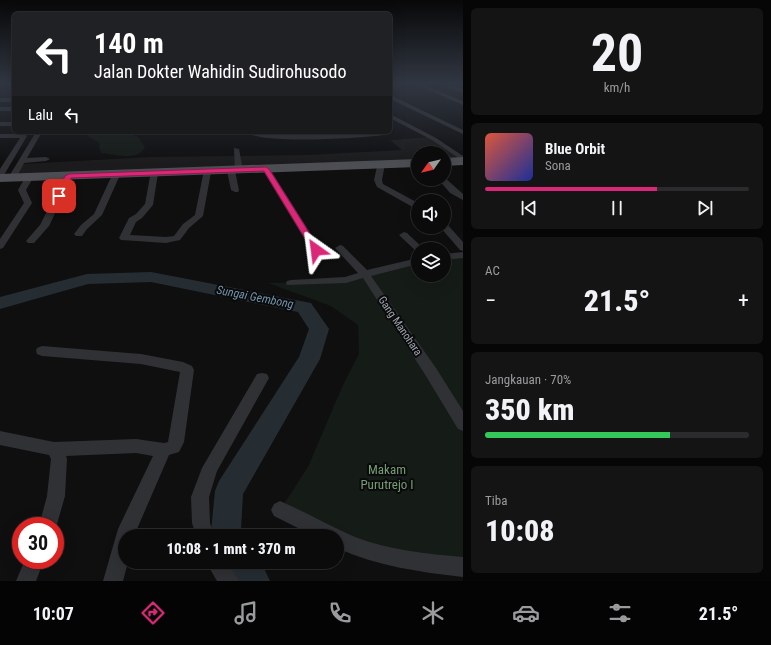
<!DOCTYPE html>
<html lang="id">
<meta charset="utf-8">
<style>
:root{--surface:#0b0b0c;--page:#141415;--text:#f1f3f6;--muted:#9a9b9d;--line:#2b2b2d;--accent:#db2777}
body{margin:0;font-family:"Roboto Condensed",sans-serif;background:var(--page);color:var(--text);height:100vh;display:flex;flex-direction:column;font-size:15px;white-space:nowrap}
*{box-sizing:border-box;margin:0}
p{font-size:13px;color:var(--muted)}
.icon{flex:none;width:22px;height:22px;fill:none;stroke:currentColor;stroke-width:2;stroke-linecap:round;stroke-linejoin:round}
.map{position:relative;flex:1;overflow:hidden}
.sheet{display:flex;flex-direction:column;gap:8px;padding:8px;background:#060607;width:308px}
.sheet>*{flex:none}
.hud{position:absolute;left:12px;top:12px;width:380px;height:122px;border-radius:6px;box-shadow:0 4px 16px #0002,0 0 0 1px var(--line);background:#202124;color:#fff;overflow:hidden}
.needle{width:26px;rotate:236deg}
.controls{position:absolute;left:411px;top:146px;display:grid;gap:8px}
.controls a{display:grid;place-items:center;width:40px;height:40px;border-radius:50%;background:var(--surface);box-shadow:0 4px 16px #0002,0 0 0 1px var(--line);font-size:20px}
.speed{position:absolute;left:12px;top:517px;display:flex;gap:8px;font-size:20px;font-weight:700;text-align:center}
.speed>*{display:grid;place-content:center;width:52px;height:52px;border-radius:50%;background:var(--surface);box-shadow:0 4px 16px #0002,0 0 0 1px var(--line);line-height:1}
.speed .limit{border:6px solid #d22;background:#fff;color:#111}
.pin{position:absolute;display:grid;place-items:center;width:34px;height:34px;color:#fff;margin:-17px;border-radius:8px;box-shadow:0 2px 6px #0006}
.me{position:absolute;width:44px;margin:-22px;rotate:329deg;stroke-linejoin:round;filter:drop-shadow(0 0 3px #0008)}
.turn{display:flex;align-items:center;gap:14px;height:84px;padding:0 16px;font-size:18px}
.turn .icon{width:52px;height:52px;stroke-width:2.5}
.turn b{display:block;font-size:28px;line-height:34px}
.then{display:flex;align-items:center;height:38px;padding:0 16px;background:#0003;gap:8px;font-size:15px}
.big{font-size:30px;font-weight:800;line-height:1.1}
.sheet .tile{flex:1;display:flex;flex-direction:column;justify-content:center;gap:6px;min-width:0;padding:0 14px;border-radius:6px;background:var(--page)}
.sheet .dial{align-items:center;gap:0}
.dial b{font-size:52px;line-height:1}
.song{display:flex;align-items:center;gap:12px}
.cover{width:48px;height:48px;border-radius:6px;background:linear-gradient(135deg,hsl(10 70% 55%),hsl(230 70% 35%))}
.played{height:4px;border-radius:2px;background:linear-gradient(90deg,var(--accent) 65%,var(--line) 65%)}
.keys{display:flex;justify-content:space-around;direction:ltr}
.heat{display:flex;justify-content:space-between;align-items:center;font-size:22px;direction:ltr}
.charge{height:6px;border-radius:3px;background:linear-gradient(90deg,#34c759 70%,var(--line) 0)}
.trip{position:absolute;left:118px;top:529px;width:226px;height:40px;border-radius:20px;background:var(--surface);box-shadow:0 4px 16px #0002,0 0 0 1px var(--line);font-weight:800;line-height:40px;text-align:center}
.tab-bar{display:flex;height:64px;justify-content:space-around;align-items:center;background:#040405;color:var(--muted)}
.tab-bar .icon{width:28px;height:28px}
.tab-bar .current{color:var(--accent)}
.tab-bar b{font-size:18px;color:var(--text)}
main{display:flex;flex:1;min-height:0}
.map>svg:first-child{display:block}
</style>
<main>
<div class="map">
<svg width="463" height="581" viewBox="0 0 463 581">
<rect width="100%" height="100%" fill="#0f0f10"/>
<path fill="#1b1b1d" d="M431 137 463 158 444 161V153H418V162L15 177 22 164 150 157 307 155 402 150 390 140Z"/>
<g fill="#151b16">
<path d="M89 132H130L131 134 138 137 145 147C138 162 115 154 101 153L99 147 100 143 87 136Z"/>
<path d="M463 255V567L337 536 280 510 308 467 343 385 359 354 358 325 331 306 268 283 323 282 418 262V275H444V257Z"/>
</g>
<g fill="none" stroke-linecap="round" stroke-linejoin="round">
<g fill="#252d33" fill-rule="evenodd">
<path d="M151 272 311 303 329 329 320 359 243 494 241 529 244 536H213L211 531 215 491 219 481 299 357 309 329 298 312 151 282 88 284 0 309V297L87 274Z"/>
<path d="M227 562H261L270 581H236Z"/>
</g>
<g fill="#303135" fill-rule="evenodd">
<path d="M413 83H418L463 101V105Z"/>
<path d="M438 83H443L463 89V93Z"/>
<path d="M390 95 463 130V134L390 99Z"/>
<rect x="0" y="98" width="14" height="4"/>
<rect x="0" y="107" width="14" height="4"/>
<path d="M390 114 436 138 463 156V161L432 140 390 118Z"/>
<path d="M0 122H13L14 126H0Z"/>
<path d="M36 132H42L27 158 46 157 50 159 46 161 24 163 15 180H9L8 178Z"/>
<path d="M246 132 292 135 376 132 387 133 384 135C361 138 262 145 246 132Z"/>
<path d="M0 134H24L27 136 4 175 0 177V169L20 138H0Z"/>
<path d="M234 148 239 149 243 170 242 172H236L235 170Z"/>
<path d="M449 159H455L456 161 447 171H444V165Z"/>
<path d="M378 162H381L385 164 382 180 383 184 418 203V210L377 187 374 180Z"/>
<path d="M263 167H266L270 169 321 250 319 252 316 253 311 250 262 169Z"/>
<path d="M228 169H234L235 171 239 190 238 192H235L231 190 227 171Z"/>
<path d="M204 170H207L211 172 203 216 189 228 180 240 166 243 121 240 119 238 129 218 136 214 145 204 151 171H154L158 173 153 205 142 218 136 222 130 235 166 237 174 236 183 224 195 215Z"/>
<path d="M113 173H116L120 175 102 215 87 229 82 236H76L74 234 81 225 94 214Z"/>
<path d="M66 174H72L73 176 49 226 34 243H28L26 241 40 225Z"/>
<path d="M26 176H29L33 178 26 190 32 203 3 248 0 249V239L24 203 18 190Z"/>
<path d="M444 177 463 194V200L450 193 438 179H444Z"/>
<path d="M444 223 447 224 463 242V251L460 250 440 227H444Z"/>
<path d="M404 232 407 233 424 249H418V252L416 251 399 235Z"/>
<path d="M340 245 343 246 367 270 418 258V264L371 276 436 368 463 411V431L458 429 426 376 363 278 346 283 287 285 286 283 287 281 291 280 345 277 358 273 335 248Z"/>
<path d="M463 252V258L444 260V254Z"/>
<path d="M42 346 141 354 183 362 192 366 194 370 184 442 179 452 169 455 134 536H125V562H128L123 581H103L118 529 153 456 136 453 66 456 67 459 65 496 55 531V526H39L47 496 51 459 49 455 0 445V431L54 442 136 439 164 443 168 442 180 372 141 364 42 356 37 354 36 351 37 348Z"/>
<path d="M262 373 267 374 269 378 217 471 209 497 210 523 214 536H196L192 523 191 497 202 468 257 374Z"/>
<path d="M280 501C306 512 329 526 355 537 389 550 427 554 463 557V577C419 572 377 566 337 548V536H314L274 516 271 510 274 504Z"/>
<path d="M25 560H44L36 581H16Z"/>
<path d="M206 562H227L239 581H217Z"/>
</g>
<g fill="#4c4e54" fill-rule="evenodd">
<path d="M463 157V165L444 166V158Z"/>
<path d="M418 159V167L0 182V174Z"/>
</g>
</g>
<linearGradient id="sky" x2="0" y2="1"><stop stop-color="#080809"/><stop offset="0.51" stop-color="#313742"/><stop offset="1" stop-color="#313742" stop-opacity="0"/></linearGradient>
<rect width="463" height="164" fill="url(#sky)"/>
<path fill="#db2777" stroke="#8e194d" d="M266 167 269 169 320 250 319 252 316 253 312 250 264 171 71 178 61 198 55 196 65 176 69 174Z"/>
<g text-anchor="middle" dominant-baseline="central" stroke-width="4" stroke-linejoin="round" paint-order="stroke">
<g font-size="11" fill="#9fa5b1" stroke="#0a0a0b">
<text transform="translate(400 326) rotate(56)">Gang Manohara</text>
</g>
<g font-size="12" font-style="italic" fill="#7594ae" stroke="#0a0a0b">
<text transform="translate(255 297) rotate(11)">Sungai Gembong</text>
</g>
<g font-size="13" fill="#769d77" stroke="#0a0a0b">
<text x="387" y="469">Makam<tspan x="387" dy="15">Purutrejo I</tspan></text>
</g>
</g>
</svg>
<div class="controls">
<a><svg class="needle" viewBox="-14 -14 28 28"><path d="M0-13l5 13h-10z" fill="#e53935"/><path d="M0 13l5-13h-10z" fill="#9a9b9d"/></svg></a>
<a><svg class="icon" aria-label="sound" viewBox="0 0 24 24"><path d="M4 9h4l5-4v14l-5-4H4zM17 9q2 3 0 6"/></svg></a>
<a><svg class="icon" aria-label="layers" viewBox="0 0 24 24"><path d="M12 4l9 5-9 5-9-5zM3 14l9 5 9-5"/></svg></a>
</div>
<div class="speed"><div class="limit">30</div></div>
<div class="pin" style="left:59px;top:196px;background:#d93025"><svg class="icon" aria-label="arrive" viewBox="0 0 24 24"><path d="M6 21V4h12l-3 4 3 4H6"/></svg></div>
<svg class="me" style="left:316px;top:250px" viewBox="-20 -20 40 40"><path d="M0-17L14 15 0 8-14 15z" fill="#db2777" stroke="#fff" stroke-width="4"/></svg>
<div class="trip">10:08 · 1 mnt · 370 m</div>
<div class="hud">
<div class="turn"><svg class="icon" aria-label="left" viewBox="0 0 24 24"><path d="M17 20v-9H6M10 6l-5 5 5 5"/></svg><div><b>140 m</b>Jalan Dokter Wahidin Sudirohusodo</div></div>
<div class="then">Lalu<svg class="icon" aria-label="left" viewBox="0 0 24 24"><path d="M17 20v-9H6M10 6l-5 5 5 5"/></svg></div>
</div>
</div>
<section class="sheet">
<div class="tile dial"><b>20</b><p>km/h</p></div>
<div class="tile">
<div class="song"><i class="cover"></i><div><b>Blue Orbit</b><p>Sona</p></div></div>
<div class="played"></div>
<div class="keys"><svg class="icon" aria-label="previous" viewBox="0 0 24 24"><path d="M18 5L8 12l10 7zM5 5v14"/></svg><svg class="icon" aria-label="pause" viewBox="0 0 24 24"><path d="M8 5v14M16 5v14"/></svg><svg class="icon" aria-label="next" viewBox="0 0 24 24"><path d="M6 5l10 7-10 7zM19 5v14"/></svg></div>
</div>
<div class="tile"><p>AC</p>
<div class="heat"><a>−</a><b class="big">21.5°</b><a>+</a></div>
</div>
<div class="tile"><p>Jangkauan · 70%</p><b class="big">350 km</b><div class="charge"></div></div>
<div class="tile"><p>Tiba</p><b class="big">10:08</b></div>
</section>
</main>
<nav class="tab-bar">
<b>10:07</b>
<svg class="icon current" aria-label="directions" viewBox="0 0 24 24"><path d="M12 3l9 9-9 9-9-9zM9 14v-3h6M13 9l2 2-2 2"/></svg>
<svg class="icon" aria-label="music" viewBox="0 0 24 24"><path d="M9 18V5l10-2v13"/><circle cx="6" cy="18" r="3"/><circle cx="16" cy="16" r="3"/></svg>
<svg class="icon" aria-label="phone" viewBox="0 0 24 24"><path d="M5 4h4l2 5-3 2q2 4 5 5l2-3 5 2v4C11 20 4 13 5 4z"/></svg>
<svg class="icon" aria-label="climate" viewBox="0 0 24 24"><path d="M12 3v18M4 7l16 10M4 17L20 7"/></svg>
<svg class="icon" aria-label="car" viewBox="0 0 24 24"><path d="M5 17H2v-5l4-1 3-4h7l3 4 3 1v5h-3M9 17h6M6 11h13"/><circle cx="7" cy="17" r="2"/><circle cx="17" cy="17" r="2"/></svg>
<svg class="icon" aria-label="filters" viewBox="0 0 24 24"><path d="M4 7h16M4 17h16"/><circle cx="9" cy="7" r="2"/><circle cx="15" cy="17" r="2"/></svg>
<b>21.5°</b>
</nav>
